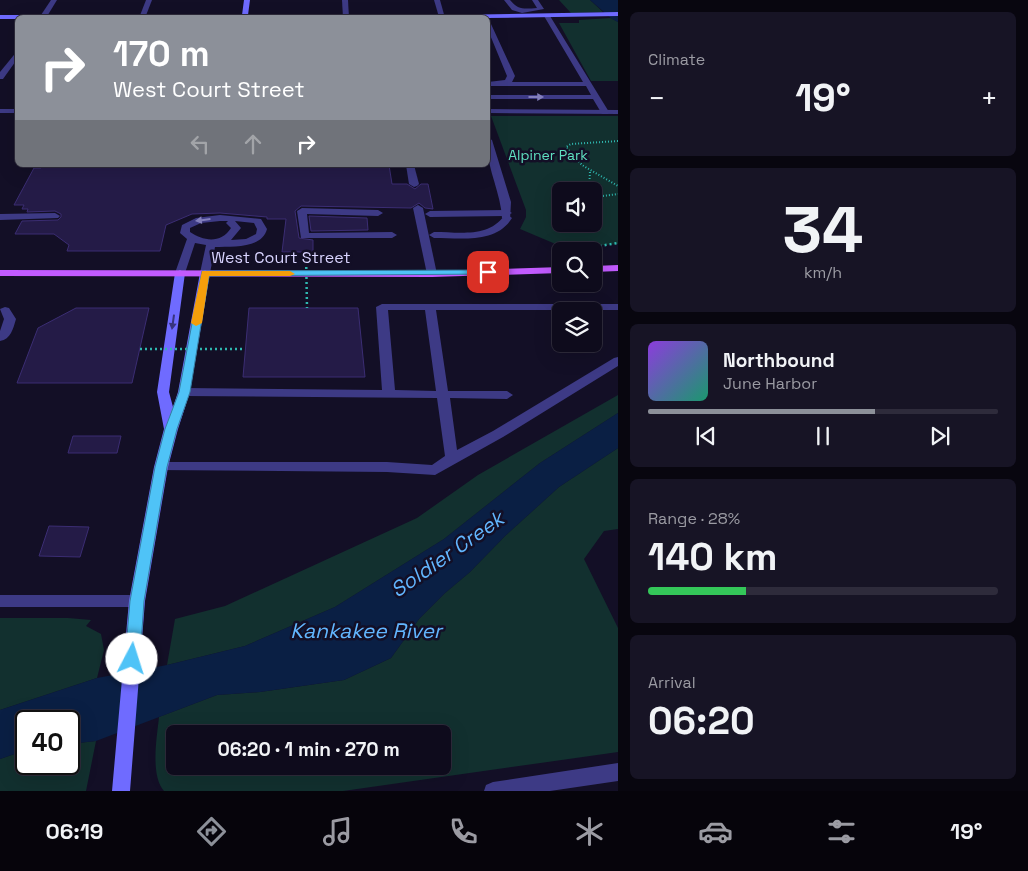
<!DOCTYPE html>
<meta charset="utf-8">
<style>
:root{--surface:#0e0b1c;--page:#171425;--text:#f1f3f6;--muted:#9b9ba3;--line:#2e2b3b;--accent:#8c9099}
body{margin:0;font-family:"Space Grotesk",sans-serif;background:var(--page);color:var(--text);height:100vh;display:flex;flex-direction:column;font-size:19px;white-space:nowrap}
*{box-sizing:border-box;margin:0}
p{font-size:16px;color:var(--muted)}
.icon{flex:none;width:28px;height:28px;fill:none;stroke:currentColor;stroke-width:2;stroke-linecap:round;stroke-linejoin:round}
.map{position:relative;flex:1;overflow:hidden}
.details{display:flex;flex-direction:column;gap:12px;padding:12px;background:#08060f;width:410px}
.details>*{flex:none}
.banner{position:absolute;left:15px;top:15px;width:475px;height:152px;border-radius:8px;box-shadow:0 5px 20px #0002,0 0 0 1px var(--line);background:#8c9099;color:#fff;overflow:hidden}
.tools{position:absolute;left:552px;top:182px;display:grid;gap:10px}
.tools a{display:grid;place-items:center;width:50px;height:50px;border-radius:8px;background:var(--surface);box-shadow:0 5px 20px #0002,0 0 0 1px var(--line);font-size:25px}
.speed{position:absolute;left:15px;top:710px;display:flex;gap:10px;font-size:25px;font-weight:700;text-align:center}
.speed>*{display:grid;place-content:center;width:65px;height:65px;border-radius:50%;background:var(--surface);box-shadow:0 5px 20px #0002,0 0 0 1px var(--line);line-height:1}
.speed .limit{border:2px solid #111;border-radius:8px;background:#fff;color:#111}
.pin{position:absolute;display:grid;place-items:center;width:42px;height:42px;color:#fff;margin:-21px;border-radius:10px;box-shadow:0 2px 8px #0006}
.me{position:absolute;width:55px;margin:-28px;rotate:5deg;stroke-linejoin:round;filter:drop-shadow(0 0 4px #0008)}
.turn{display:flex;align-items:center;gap:18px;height:105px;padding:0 15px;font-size:22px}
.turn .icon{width:65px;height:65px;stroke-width:2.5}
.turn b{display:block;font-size:35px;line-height:42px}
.lanes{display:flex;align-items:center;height:48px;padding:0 15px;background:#0003;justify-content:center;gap:25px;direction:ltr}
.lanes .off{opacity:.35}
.big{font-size:38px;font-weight:700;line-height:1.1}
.details .tile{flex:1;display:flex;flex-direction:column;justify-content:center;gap:8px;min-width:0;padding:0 18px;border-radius:8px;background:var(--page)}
.details .dial{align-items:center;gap:0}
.dial b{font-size:65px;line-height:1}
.song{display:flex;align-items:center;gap:15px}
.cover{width:60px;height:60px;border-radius:8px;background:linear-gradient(135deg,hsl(270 70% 55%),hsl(160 70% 35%))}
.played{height:5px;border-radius:2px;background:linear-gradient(90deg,var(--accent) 65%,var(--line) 65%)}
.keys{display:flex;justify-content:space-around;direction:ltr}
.heat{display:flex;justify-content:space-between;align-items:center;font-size:28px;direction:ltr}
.charge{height:8px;border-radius:4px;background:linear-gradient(90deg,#34c759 28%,var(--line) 0)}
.trip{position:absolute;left:166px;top:725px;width:285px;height:50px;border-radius:8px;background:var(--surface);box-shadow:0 5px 20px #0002,0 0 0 1px var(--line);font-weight:700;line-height:50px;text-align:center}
.menu{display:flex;height:80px;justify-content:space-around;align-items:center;background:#06040b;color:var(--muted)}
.menu .icon{width:35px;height:35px}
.menu .current{color:var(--accent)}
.menu b{font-size:22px;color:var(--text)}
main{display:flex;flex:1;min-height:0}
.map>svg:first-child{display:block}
</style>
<main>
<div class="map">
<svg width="618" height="791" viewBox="0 0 618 791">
<rect width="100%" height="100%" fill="#130f26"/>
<g fill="#12302f" fill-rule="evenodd">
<path d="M559 0H590L603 12 571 13Z"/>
<path d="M611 18 618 22V81H591L559 23H579V20Z"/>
<path d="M491 116H618V244L565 248 520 229 526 217V210ZM561 191H594V224H561Z"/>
<path d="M618 395V413L540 463 444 539 335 607 245 646 167 665 175 619 225 606 417 518 478 475Z"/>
<path d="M618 448V529L604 531 584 559 618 628V752L343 791H164C150 775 157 737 159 717L217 695 260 692 344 680 391 658 419 619 445 593 470 572 505 536 559 487ZM175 734H442V766H175Z"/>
<path d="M0 618H68L91 620 86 626 101 634 104 650 97 678 0 710Z"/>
<path d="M96 741 86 791H0V759L26 750V764H69V744Z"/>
</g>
<g fill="#0a1f44">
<path d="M590 0H618V22L612 19Z"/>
<path d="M618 413V448L559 487 505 536 470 572 445 593 419 619 391 658 344 680 260 692 217 695 96 741 69 744V721H26V750L0 759V710L97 678 167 665 245 646 335 607 444 539 540 463Z"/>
</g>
<g fill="#241b47" stroke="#3b2d73">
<path d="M43 165H389L392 184H407L415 189 421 184H428L433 209 425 208 419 203 411 208 301 206 295 211 299 238 313 240V252H282L286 219H267V217L220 213 192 214 166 225 160 251H67L69 245 54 234H15L22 221 58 220 61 217V214L55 211 27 212 28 209H22L24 205H14L34 168H41Z"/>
<path d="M309 216 367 218 368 230 311 231Z"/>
<path d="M76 308H149L132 383H17L38 328Z"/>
<path d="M249 308H358L365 377H243Z"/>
<path d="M73 436H121L117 453H68Z"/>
<path d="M49 526 89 527 80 557 39 556Z"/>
</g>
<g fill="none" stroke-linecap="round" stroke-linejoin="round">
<g stroke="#2fb8b0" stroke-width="2" stroke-dasharray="1 2" stroke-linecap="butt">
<path d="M618 141 571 144 566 147 582 165 618 186"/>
<path d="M589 191 590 171"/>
<path d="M594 197 618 194"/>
<path d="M552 212 561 211"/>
</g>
<path stroke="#2fb8b0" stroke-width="2.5" stroke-dasharray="2 3" stroke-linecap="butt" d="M575 250 618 243"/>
<g fill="#3d3a85" fill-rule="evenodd">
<path d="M146 0H152L145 18H139Z"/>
<path d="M342 0H348L349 18H343Z"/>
<path d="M504 0H510C518 10 524 9 537 8L532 0H538L544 9 522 13 512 10Z"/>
<path d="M547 14 550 16 609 112 608 114H602L593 99H488V95H591L586 86H488V82L505 80 507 76 488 30V22L491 24 515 76 512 82H583L544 16Z"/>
<path d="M406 165H414L419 184 417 186 414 187 409 184Z"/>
<path d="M418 205 423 208 437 274 432 277 427 274 413 208Z"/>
<path d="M302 208 378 210 383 213 378 216 307 214 309 233 392 232 397 235 392 238H301L297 211Z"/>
<path d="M507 210 512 213 508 215 512 218C496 244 461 238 434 238L429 235 434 232C459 232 488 238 504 216L430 217 425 214 430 211Z"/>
<path d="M55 213 60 216 58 218 0 220V214Z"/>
<path d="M220 215 261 219 267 229C262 249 232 246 215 247L210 273 205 276 200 273 206 245 195 243 185 273 184 275H176L175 273 187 239 180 233 182 225 196 218ZM220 221H228L226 223 231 228C221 244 203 241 190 232V228L201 223ZM235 221 254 223 257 229 256 234 246 239 231 240 241 228Z"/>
<path d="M382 304H618V310H436L448 391H507L513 395 507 399 450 398 457 450 493 431 614 358 618 357V366L503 437 435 475 387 472 156 470 154 467 156 464 161 462H387L432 465 445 456 437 398 184 396 178 392 184 388 382 390 376 307ZM388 310H425L436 391 395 390Z"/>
<path d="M5 307 9 308 16 319C13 329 11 339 0 341V331L4 319 0 309Z"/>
</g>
<g fill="#3d3a85" fill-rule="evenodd">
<path d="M51 0H57L46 18H39Z"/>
<path d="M434 0H440L445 18 439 17Z"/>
<path d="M18 50V58L3 79H0V72Z"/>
<rect x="0" y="109" width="18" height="4"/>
<path d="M488 109 618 110V114L488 113Z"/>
<path d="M488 138 492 140 511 202 510 220 507 221 502 218C501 191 484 164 488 138Z"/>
<path d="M0 595H137L143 597 145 601 143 605 137 607H0Z"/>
<path d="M618 763V781L550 791H484L486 785 493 782Z"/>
</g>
<g fill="#6f6bff" fill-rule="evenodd">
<path d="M244 0H250L248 15H450L618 12V16L488 18 0 19V15H242Z"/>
<path d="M180 270 185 273 169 392 173 407 178 392 200 273 205 270 210 273 190 392 178 429 168 467 145 601 130 791H112L129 601 154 467 164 429 157 392 175 273Z"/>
</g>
<g fill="#c25bff" fill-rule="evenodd">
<path d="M618 265V271L594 272V266Z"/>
<path d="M561 267V273L432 277 0 276V270L432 271Z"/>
</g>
<g stroke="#2fb8b0" stroke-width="2.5" stroke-dasharray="2 3" stroke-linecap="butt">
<path d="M306 252 307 308"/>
<path d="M140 349H245"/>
</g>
</g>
<defs><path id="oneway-solid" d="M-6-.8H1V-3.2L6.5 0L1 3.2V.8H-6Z" transform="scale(1.25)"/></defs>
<g fill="#837fbc">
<use href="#oneway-solid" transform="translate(536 97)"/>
<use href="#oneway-solid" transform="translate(203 220) rotate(173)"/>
</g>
<use fill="#38347d" href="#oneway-solid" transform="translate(173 322) rotate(98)"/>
<path fill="#4fc3f7" stroke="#337fa1" d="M488 270H491V274L209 276 190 392 177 429 167 467 144 601 140 659 138 664 132 665 127 664 125 659 130 601 155 467 165 429 179 392 202 271Z"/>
<path fill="#f59e0b" d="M202 271H290L295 274 290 276H209L202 323 196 326 191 323Z"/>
<g text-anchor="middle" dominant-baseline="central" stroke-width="5" stroke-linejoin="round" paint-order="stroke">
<g font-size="14" fill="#5fe0c0" stroke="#130f26">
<text x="548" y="155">Alpiner Park</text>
</g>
<g font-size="16" fill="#d9d4ff" stroke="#130f26">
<text x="281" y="257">West Court Street</text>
</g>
<g font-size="21" font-style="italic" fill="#62b6ff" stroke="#130f26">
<text transform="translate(447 554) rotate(-35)">Soldier Creek</text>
<text x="366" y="630">Kankakee River</text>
</g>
</g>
</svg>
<div class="tools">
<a><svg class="icon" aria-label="sound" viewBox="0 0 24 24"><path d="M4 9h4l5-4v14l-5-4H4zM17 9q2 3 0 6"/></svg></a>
<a><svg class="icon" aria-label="search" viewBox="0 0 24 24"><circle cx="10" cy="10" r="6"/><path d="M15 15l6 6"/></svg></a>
<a><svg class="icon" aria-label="layers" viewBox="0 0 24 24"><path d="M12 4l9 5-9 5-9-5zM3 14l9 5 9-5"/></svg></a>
</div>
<div class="speed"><div class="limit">40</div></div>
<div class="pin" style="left:488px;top:272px;background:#d93025"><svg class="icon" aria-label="arrive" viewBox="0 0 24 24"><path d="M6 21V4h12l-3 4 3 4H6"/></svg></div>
<svg class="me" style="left:132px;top:659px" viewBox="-20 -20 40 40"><circle r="19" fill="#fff"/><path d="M0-13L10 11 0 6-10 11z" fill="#4fc3f7"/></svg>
<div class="trip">06:20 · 1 min · 270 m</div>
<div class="banner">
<div class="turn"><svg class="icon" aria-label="right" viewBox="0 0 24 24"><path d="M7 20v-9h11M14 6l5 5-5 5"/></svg><div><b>170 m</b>West Court Street</div></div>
<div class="lanes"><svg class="icon off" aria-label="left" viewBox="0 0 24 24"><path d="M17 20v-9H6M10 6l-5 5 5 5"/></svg><svg class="icon off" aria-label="ahead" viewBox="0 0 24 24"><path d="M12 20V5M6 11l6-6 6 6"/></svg><svg class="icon" aria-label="right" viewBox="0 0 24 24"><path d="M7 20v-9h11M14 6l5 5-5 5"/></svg></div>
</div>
</div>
<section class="details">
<div class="tile"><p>Climate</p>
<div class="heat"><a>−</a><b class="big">19°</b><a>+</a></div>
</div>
<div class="tile dial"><b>34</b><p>km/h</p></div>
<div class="tile">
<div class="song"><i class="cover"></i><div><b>Northbound</b><p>June Harbor</p></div></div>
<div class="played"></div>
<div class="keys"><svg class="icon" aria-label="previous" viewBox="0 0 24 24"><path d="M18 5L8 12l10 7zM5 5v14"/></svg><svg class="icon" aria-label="pause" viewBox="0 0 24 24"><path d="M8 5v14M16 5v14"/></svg><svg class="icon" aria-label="next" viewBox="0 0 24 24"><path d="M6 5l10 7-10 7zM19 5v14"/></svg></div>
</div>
<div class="tile"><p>Range · 28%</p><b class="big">140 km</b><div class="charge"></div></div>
<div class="tile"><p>Arrival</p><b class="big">06:20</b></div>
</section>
</main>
<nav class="menu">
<b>06:19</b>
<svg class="icon current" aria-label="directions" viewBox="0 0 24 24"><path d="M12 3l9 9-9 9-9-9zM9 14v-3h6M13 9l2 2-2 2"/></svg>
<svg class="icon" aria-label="music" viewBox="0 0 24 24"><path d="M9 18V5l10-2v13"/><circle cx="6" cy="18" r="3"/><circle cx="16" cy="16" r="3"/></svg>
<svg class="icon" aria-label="phone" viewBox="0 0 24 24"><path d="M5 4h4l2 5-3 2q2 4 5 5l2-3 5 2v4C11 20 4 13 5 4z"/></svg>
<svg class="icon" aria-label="climate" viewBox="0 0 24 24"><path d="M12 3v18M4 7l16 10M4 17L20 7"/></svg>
<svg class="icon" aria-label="car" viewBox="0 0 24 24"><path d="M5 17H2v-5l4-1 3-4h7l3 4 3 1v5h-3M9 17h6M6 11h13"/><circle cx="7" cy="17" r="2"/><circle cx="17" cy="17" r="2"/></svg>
<svg class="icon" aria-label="filters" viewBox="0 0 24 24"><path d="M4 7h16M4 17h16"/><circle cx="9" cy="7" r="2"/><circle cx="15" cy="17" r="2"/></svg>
<b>19°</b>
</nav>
